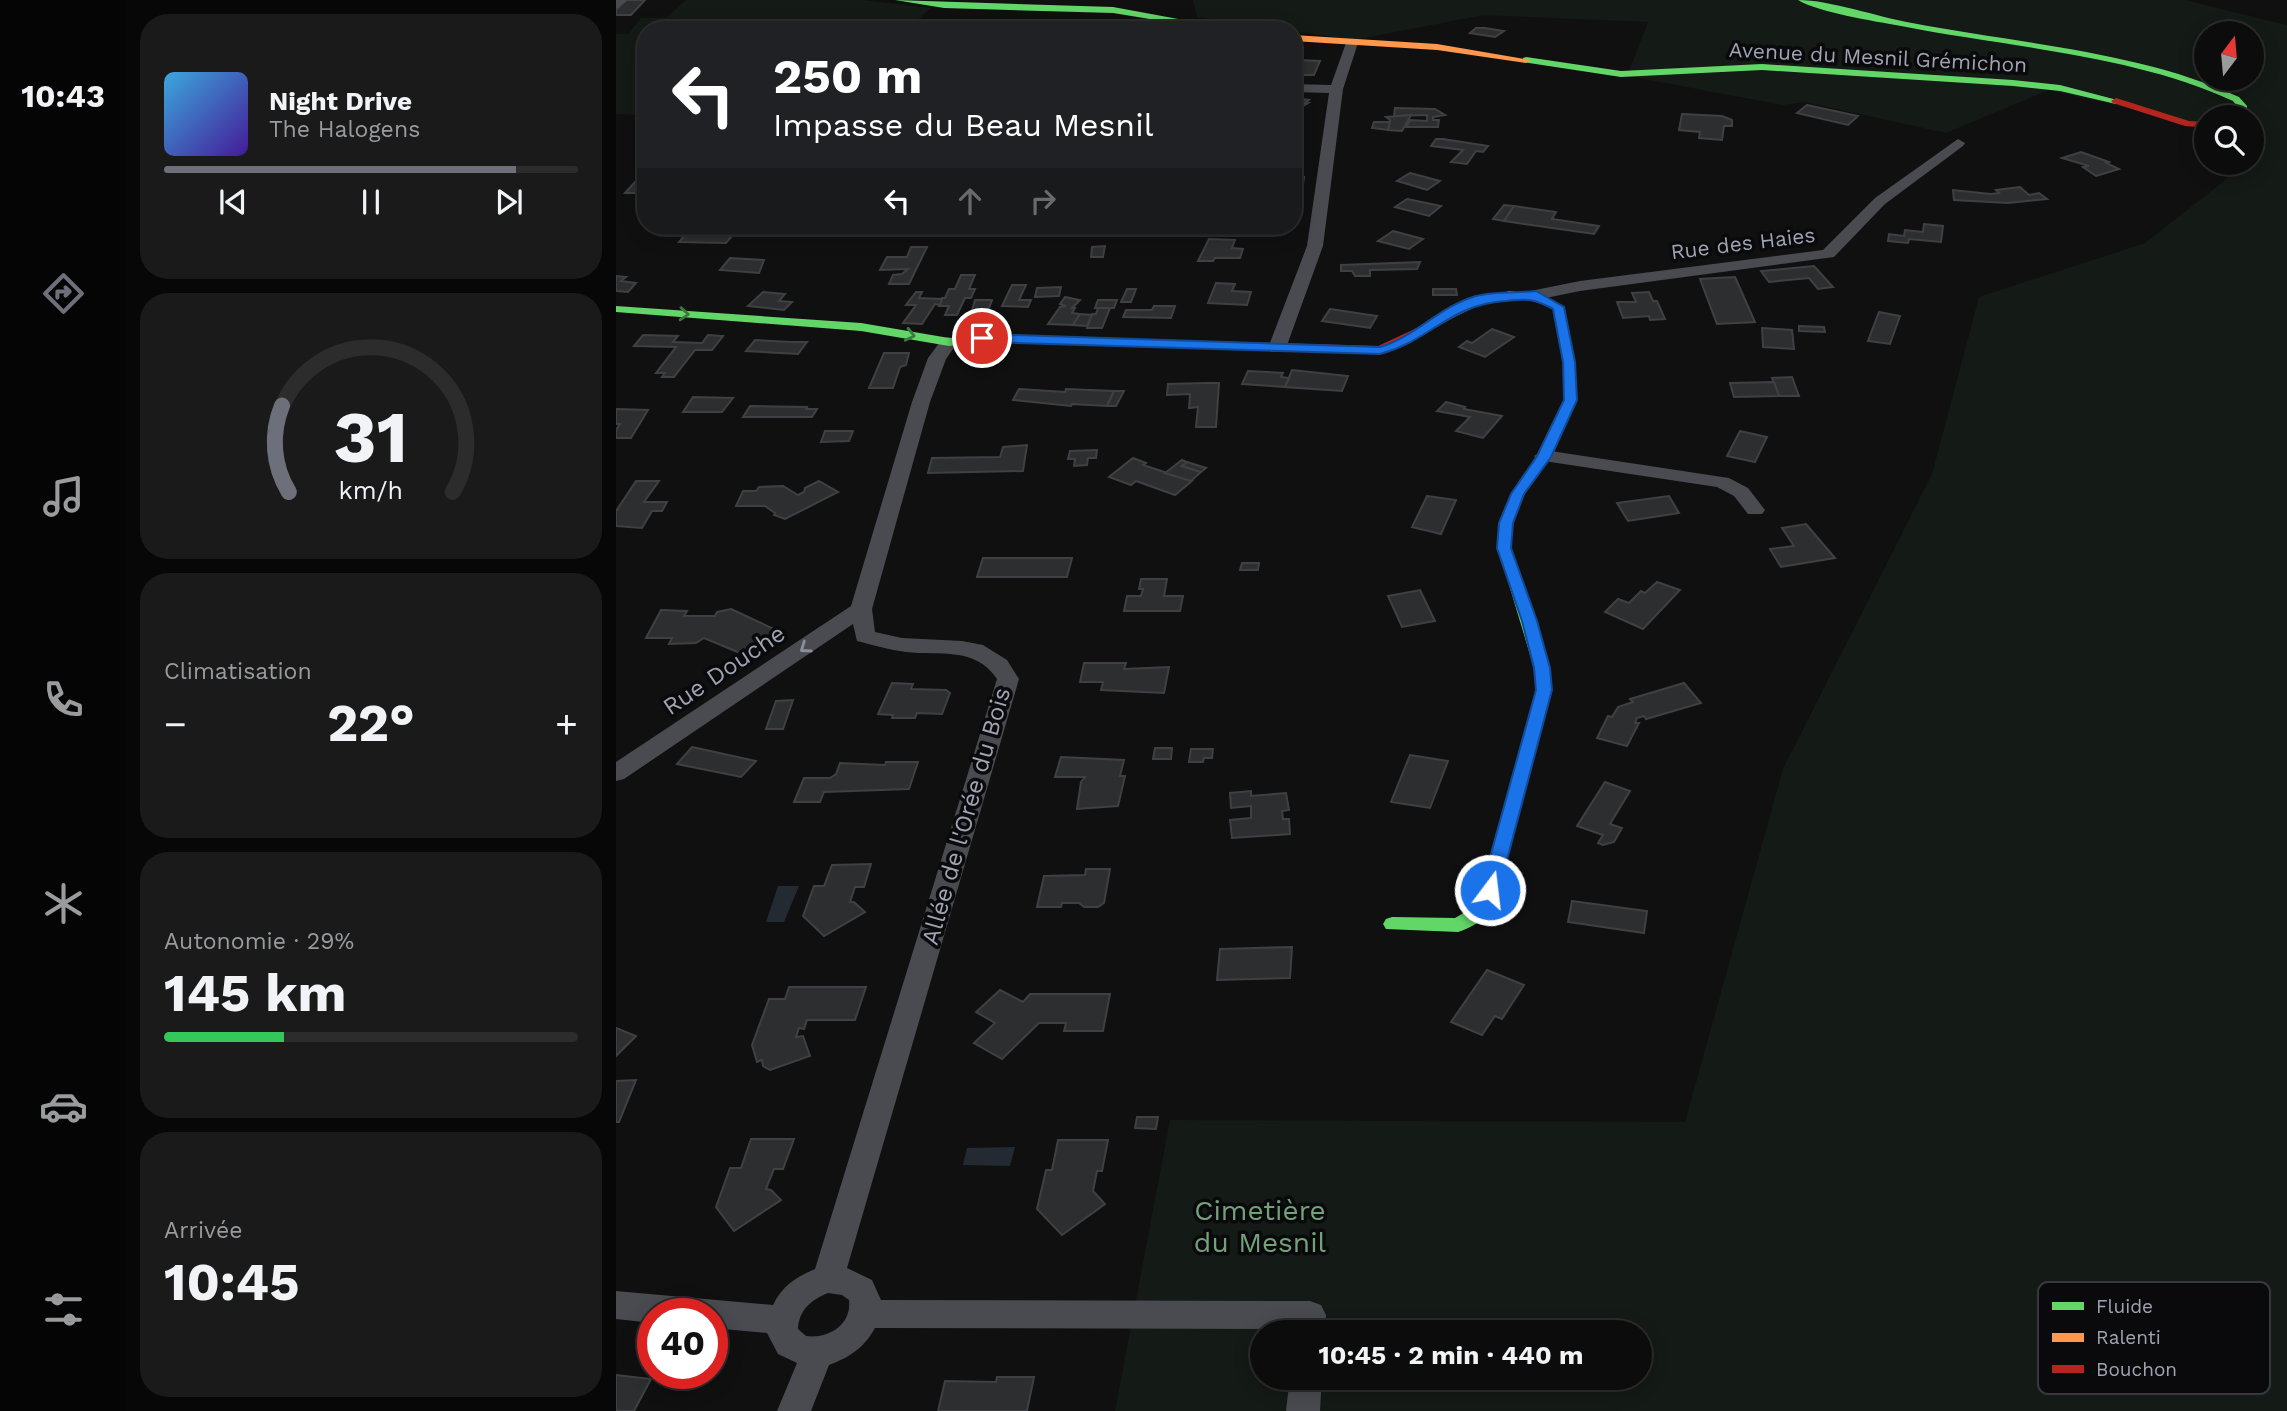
<!DOCTYPE html>
<html lang="fr">
<meta charset="utf-8">
<style>
:root{--surface:#0c0c0c;--page:#1a1a1a;--text:#f1f3f6;--muted:#9a9b9d;--line:#2c2c2d;--accent:#6d707a}
body{margin:0;font-family:"Work Sans",sans-serif;background:var(--page);color:var(--text);height:100vh;display:flex;flex-direction:column;font-size:26px;white-space:nowrap}
*{box-sizing:border-box;margin:0}
p{font-size:23px;color:var(--muted)}
.icon{flex:none;width:38px;height:38px;fill:none;stroke:currentColor;stroke-width:2;stroke-linecap:round;stroke-linejoin:round}
.map{position:relative;flex:1;overflow:hidden}
.details{display:flex;flex-direction:column;gap:14px;padding:14px;background:#070707;width:490px}
.details>*{flex:none}
.guide{position:absolute;left:21px;top:21px;width:665px;height:214px;border-radius:28px;box-shadow:0 4px 18px #0003,0 0 0 2px var(--line);background:#202124;color:#fff;overflow:hidden}
.needle{width:46px;rotate:16deg}
.controls{position:absolute;left:1578px;top:21px;display:grid;gap:14px}
.controls a{display:grid;place-items:center;width:70px;height:70px;border-radius:50%;background:var(--surface);box-shadow:0 4px 18px #0003,0 0 0 2px var(--line);font-size:35px}
.speed{position:absolute;left:21px;top:1298px;display:flex;gap:14px;font-size:35px;font-weight:700;text-align:center}
.speed>*{display:grid;place-content:center;width:91px;height:91px;border-radius:50%;background:var(--surface);box-shadow:0 4px 18px #0003,0 0 0 2px var(--line);line-height:1}
.speed .limit{border:10px solid #d22;background:#fff;color:#111}
.pin{position:absolute;display:grid;place-items:center;width:60px;height:60px;color:#fff;margin:-30px;border:4px solid #fff;border-radius:50%;box-shadow:0 2px 7px #0007}
.me{position:absolute;width:77px;margin:-38px;rotate:15deg;stroke-linejoin:round;filter:drop-shadow(0 0 5px #0008)}
.turn{display:flex;align-items:center;gap:24px;height:147px;padding:0 21px;font-size:32px}
.turn .icon{width:91px;height:91px;stroke-width:2.5}
.turn b{display:block;font-size:49px;line-height:60px}
.lanes{display:flex;align-items:center;height:66px;padding:0 21px;background:#0003;justify-content:center;gap:35px;direction:ltr}
.lanes .off{opacity:.35}
.big{font-size:52px;font-weight:700;line-height:1.1}
.details .widget{flex:1;display:flex;flex-direction:column;justify-content:center;gap:10px;min-width:0;padding:0 24px;border-radius:28px;background:var(--page)}
.details .dial{align-items:center;gap:0}
.dial svg{height:182px;overflow:visible;fill:none;stroke:var(--line);stroke-width:7;stroke-linecap:round;text-anchor:middle}
.dial text{fill:var(--text);stroke:none}
.song{display:flex;align-items:center;gap:21px}
.cover{width:84px;height:84px;border-radius:10px;background:linear-gradient(135deg,hsl(200 70% 55%),hsl(260 70% 35%))}
.played{height:7px;border-radius:4px;background:linear-gradient(90deg,var(--accent) 85%,var(--line) 85%)}
.keys{display:flex;justify-content:space-around;direction:ltr}
.heat{display:flex;justify-content:space-between;align-items:center;font-size:38px;direction:ltr}
.charge{height:10px;border-radius:5px;background:linear-gradient(90deg,#34c759 29%,var(--line) 0)}
.trip{position:absolute;left:634px;top:1320px;width:402px;height:70px;border-radius:35px;background:var(--surface);box-shadow:0 4px 18px #0003,0 0 0 2px var(--line);font-weight:700;line-height:70px;text-align:center}
main{display:flex;flex:1;min-height:0}
.menu{display:flex;flex-direction:column;width:126px;justify-content:space-around;align-items:center;background:#050505;color:var(--muted)}
.menu .icon{width:49px;height:49px}
.menu .on{color:var(--accent)}
.menu b{font-size:32px;color:var(--text)}
.map>svg:first-child{display:block}
</style>
<main>
<nav class="menu">
<b>10:43</b>
<svg class="icon on" aria-label="directions" viewBox="0 0 24 24"><path d="M12 3l9 9-9 9-9-9zM9 14v-3h6M13 9l2 2-2 2"/></svg>
<svg class="icon" aria-label="music" viewBox="0 0 24 24"><path d="M9 18V5l10-2v13"/><circle cx="6" cy="18" r="3"/><circle cx="16" cy="16" r="3"/></svg>
<svg class="icon" aria-label="phone" viewBox="0 0 24 24"><path d="M5 4h4l2 5-3 2q2 4 5 5l2-3 5 2v4C11 20 4 13 5 4z"/></svg>
<svg class="icon" aria-label="climate" viewBox="0 0 24 24"><path d="M12 3v18M4 7l16 10M4 17L20 7"/></svg>
<svg class="icon" aria-label="car" viewBox="0 0 24 24"><path d="M5 17H2v-5l4-1 3-4h7l3 4 3 1v5h-3M9 17h6M6 11h13"/><circle cx="7" cy="17" r="2"/><circle cx="17" cy="17" r="2"/></svg>
<svg class="icon" aria-label="filters" viewBox="0 0 24 24"><path d="M4 7h16M4 17h16"/><circle cx="9" cy="7" r="2"/><circle cx="15" cy="17" r="2"/></svg>
</nav>
<section class="details">
<div class="widget">
<div class="song"><i class="cover"></i><div><b>Night Drive</b><p>The Halogens</p></div></div>
<div class="played"></div>
<div class="keys"><svg class="icon" aria-label="previous" viewBox="0 0 24 24"><path d="M18 5L8 12l10 7zM5 5v14"/></svg><svg class="icon" aria-label="pause" viewBox="0 0 24 24"><path d="M8 5v14M16 5v14"/></svg><svg class="icon" aria-label="next" viewBox="0 0 24 24"><path d="M6 5l10 7-10 7zM19 5v14"/></svg></div>
</div>
<div class="widget dial"><svg viewBox="0 0 100 80">
<path d="M14 69A42 42 0 1 1 86 69"/>
<path d="M14 69A42 42 0 0 1 11 31" stroke="#6d707a"/>
<text x="50" y="56" font-size="32" font-weight="700">31</text>
<text x="50" y="72" font-size="11">km/h</text>
</svg></div>
<div class="widget"><p>Climatisation</p>
<div class="heat"><a>−</a><b class="big">22°</b><a>+</a></div>
</div>
<div class="widget"><p>Autonomie · 29%</p><b class="big">145 km</b><div class="charge"></div></div>
<div class="widget"><p>Arrivée</p><b class="big">10:45</b></div>
</section>
<div class="map">
<svg width="1671" height="1411" viewBox="0 0 1671 1411">
<rect width="100%" height="100%" fill="#101010"/>
<g fill="#141a16" fill-rule="evenodd">
<path d="M70 0H246L315 8 290 30H30V116L0 114V34H12L25 18H50Z"/>
<path d="M577 0H1569L1671 25V1411H499L554 1120 1069 1122 1167 769 1316 474 1363 297 1529 243 1631 163H1636V117H1591V126L1433 90 1330 133 1189 102 1167 105 1011 76 1032 22 868 15 738 40 581 17ZM1591 33H1636V79H1591ZM646 1332H1024V1377H646Z"/>
</g>
<g fill="#232a32">
<path d="M162 886H183L168 922H150Z"/>
<path d="M399 1147 394 1166 347 1165 351 1148Z"/>
</g>
<g fill="#2d2e30" stroke="#3e4044" stroke-width="2">
<path d="M10 0H29L15 15H0V10Z"/>
<path d="M458 20 486 21 482 28 453 27Z"/>
<path d="M397 21 426 22 421 29 391 28Z"/>
<path d="M860 28H869L888 31 879 37 854 33Z"/>
<path d="M683 60 704 61 698 75H677Z"/>
<path d="M685 99 693 100 689 103H692L677 112V103Z"/>
<path d="M1191 105 1242 116 1232 125 1181 113Z"/>
<path d="M779 108 819 109 829 115 817 117V120H823L822 127H790L794 120 811 121V115L778 116Z"/>
<path d="M1066 114 1106 116 1116 120V126H1108L1106 140 1083 138 1084 132 1063 130Z"/>
<path d="M795 115 786 131 772 130 774 120 770 117Z"/>
<path d="M758 122H774L772 130 756 128Z"/>
<path d="M820 139H827L872 146 867 152 860 151 851 164 835 162 847 150 815 146Z"/>
<path d="M1465 152 1493 162 1490 163 1503 169 1480 176 1467 167 1473 166 1446 158Z"/>
<path d="M794 173 824 181 811 190 781 181Z"/>
<path d="M677 177H688L686 191H677Z"/>
<path d="M20 181H30L29 193H9Z"/>
<path d="M1404 187 1413 195 1423 193 1431 199 1392 203 1338 200 1337 190 1375 194 1383 193 1380 190Z"/>
<path d="M791 199 825 206 813 216 779 207Z"/>
<path d="M888 205 898 206 888 221 877 219Z"/>
<path d="M898 206 940 212 936 219 983 226 978 234 888 221Z"/>
<path d="M1308 224 1327 226 1325 242 1293 239 1292 243 1272 241 1273 234 1288 236 1289 230 1307 232Z"/>
<path d="M777 231 807 239 793 249 762 241Z"/>
<path d="M117 235 110 243 63 242 68 236Z"/>
<path d="M593 239 619 240 616 248 627 249 624 258H599L597 261H582Z"/>
<path d="M489 246 487 257H475L476 247Z"/>
<path d="M295 247H311L293 284H273L277 275 286 274 292 269 264 270 271 257H291Z"/>
<path d="M114 258 148 260 143 273 104 270Z"/>
<path d="M804 262 801 269 754 270V276H739L736 271H725V265Z"/>
<path d="M1198 266 1217 287 1202 289 1193 278 1153 282 1145 271Z"/>
<path d="M345 275H359L353 289H359L355 298H349L341 315H329L333 306H323L326 298H329L333 289H339Z"/>
<path d="M0 276 10 277 5 281 20 283 12 292 0 291Z"/>
<path d="M1119 277 1139 322 1101 324 1084 279Z"/>
<path d="M600 283 619 284 616 291 635 292 631 305 592 303Z"/>
<path d="M396 285H410L403 300H415L412 307 386 306Z"/>
<path d="M445 287 443 296 419 297 421 288Z"/>
<path d="M511 289H520L515 302H505Z"/>
<path d="M817 289H840L841 295H817Z"/>
<path d="M147 292 169 294 163 301 176 302 168 310 132 306Z"/>
<path d="M300 292H306L303 298 326 299 324 305 319 304 306 324 287 323 300 305H290Z"/>
<path d="M1033 292 1037 301H1041L1049 319 1034 320 1033 316 1007 318 1001 302H1020L1016 293Z"/>
<path d="M449 297 464 300 456 308H459L456 313 464 314 457 325 432 324 444 307 450 306 444 304Z"/>
<path d="M359 300H376L366 327H351Z"/>
<path d="M482 300H501L498 308H479Z"/>
<path d="M538 306H559L555 318 507 317 510 310H536Z"/>
<path d="M482 308H494L486 328H471L476 314H480Z"/>
<path d="M714 309 761 316 754 328 706 321Z"/>
<path d="M1263 312 1284 316 1274 344 1252 341Z"/>
<path d="M464 314 476 315 471 326 457 325Z"/>
<path d="M1183 326 1208 327 1209 332 1183 331Z"/>
<path d="M1146 328 1176 330 1178 349 1147 347Z"/>
<path d="M876 329 898 337 869 357 843 347 851 341 856 343Z"/>
<path d="M27 335 62 336 57 342 86 343 92 335 107 336 96 350H79L58 377H46L49 373H40L60 347 18 346Z"/>
<path d="M139 340 175 342H191L182 354 130 351Z"/>
<path d="M268 353H293L290 365 284 367 277 388H253Z"/>
<path d="M676 370 732 376 726 391 669 387Z"/>
<path d="M632 371 667 373 665 377 673 378 669 387 626 384Z"/>
<path d="M1176 377 1183 396H1163L1156 378Z"/>
<path d="M1158 382 1163 396 1118 397 1114 383Z"/>
<path d="M590 383H603L600 427H580L582 407 573 408 574 394 551 395 552 384Z"/>
<path d="M403 389 449 392 450 389 498 391 491 406 456 404 455 406 397 400Z"/>
<path d="M498 391H508L500 406H491Z"/>
<path d="M77 397 117 398 106 412H67Z"/>
<path d="M830 402 849 407 848 409 886 416 867 438 840 431 854 417 821 411Z"/>
<path d="M134 406 191 407 190 409H201L196 417H127Z"/>
<path d="M0 409 32 410 15 438H0V430L4 424H0Z"/>
<path d="M209 431H237L233 441 205 442Z"/>
<path d="M1124 431 1151 437 1139 462 1111 456Z"/>
<path d="M411 445 407 471 312 473 316 458 384 457 387 447Z"/>
<path d="M481 450 480 458H472L471 465 458 466 459 459H452L454 451Z"/>
<path d="M517 458 530 463 527 465 576 481 559 495 520 481 515 485 493 477Z"/>
<path d="M566 460 571 462 566 466 585 472 575 481 549 473Z"/>
<path d="M571 462 590 468 585 472 566 466Z"/>
<path d="M20 481H43L28 502H51L46 511H36L26 528 0 526V511Z"/>
<path d="M203 481 222 492 169 519 158 515 159 513 149 506H120L127 491H140L143 487 167 486 182 495 188 492 189 488Z"/>
<path d="M811 496 840 500 825 534 796 527Z"/>
<path d="M1053 496 1063 513 1012 521 1001 503Z"/>
<path d="M1190 524 1219 558 1165 567 1154 549 1178 546 1166 528Z"/>
<path d="M367 558H456L451 577H361Z"/>
<path d="M626 563H643L642 570H624Z"/>
<path d="M525 579H551L548 596H567L564 611H508L511 596H525L527 589H523Z"/>
<path d="M1041 582 1064 590 1027 629 989 612 1002 599 1013 603 1025 591 1029 593Z"/>
<path d="M804 590 819 621 786 627 772 596Z"/>
<path d="M115 609 162 631 129 655 88 638 80 643 53 644 56 638H30L45 610 71 611 68 616H99L101 612Z"/>
<path d="M468 663H510L508 669 553 667 548 693 485 690 487 682H464Z"/>
<path d="M276 683 297 684 295 689 330 690 334 693 326 714 301 713 299 718H276L277 715 262 714Z"/>
<path d="M1068 683 1085 703 1030 719 1028 716 1021 718 1019 723H1023L1011 746 981 738 992 716 996 717 1002 707 1017 702 1014 699Z"/>
<path d="M177 700 167 729H150L160 701Z"/>
<path d="M76 747 99 752 140 761 125 777 61 764Z"/>
<path d="M539 748H556L555 759H537Z"/>
<path d="M575 749H597L596 758H588L587 762H573Z"/>
<path d="M794 755 832 761 814 808 775 802Z"/>
<path d="M445 757 508 760 504 776H509L502 806 461 809 465 782 469 777H439Z"/>
<path d="M270 762H302L293 789 208 792 204 802H178L188 778H214L220 774 224 763 269 765Z"/>
<path d="M989 782 1014 791 994 824 1006 828 998 842 987 845 982 843 987 835 961 826Z"/>
<path d="M635 791V796L670 793 673 810 666 811 667 819H673L674 834 616 838 614 820 635 818V806L615 808 614 793Z"/>
<path d="M255 864 248 887H239L234 902H238L249 912 208 936 187 916 198 886H208L216 865Z"/>
<path d="M470 869H494L488 903 482 907H468L463 903H446L445 907H421L428 876 469 875Z"/>
<path d="M956 901 1031 911 1028 933 952 922Z"/>
<path d="M676 947 674 978 601 980 604 949Z"/>
<path d="M871 970 908 985 886 1019 879 1016 866 1035 835 1022Z"/>
<path d="M173 987H250L239 1020H191L188 1029 183 1028 180 1037 187 1036 194 1056 154 1070 147 1066 146 1060 141 1062 136 1045 153 999H169Z"/>
<path d="M384 990 407 1002 414 994H494L487 1031H448L450 1023H423L386 1059 358 1043 379 1023 360 1012Z"/>
<path d="M0 1028 20 1036 0 1056Z"/>
<path d="M20 1080 3 1122H0V1081Z"/>
<path d="M521 1117H542L540 1129 519 1128Z"/>
<path d="M135 1139H178L167 1169H158L150 1189 155 1190 165 1200 118 1231 100 1207 114 1168H125Z"/>
<path d="M442 1140H492L486 1171H481L477 1191 489 1204 446 1235 421 1209 430 1170H436Z"/>
<path d="M0 1375 35 1379 18 1411H0Z"/>
<path d="M381 1377H418L411 1411H322L329 1381 380 1382Z"/>
</g>
<g fill="none" stroke-linecap="round" stroke-linejoin="round">
<g fill="#4a4b50" fill-rule="evenodd">
<path d="M0 0H12L0 9Z"/>
<path d="M736 39 742 43 727 89 707 246 670 348 667 352H655L652 348 691 246 713 93 677 92V84L715 85 730 43Z"/>
<path d="M1342 139 1349 143 1347 146 1269 204 1218 257 964 291 920 300 912 295 914 291 964 281 1207 250 1259 198Z"/>
<path d="M333 337 342 342 330 359 314 402 256 609 259 632 286 638 346 641 367 645 391 660 403 679 231 1268 256 1280 265 1300 694 1301 705 1305 710 1315 709 1332H677V1329L259 1328C248 1348 234 1357 213 1365L195 1411H161L181 1363 162 1354 151 1333 96 1328V1314H37V1323L0 1319V1291L157 1305C166 1286 180 1277 199 1269L381 679C359 646 324 656 290 652 274 650 257 645 241 641L237 624 8 779 0 781V762L235 606 296 402 312 358 327 338ZM212 1293 226 1295 233 1300C236 1325 212 1339 190 1336L182 1329C183 1310 195 1300 212 1293Z"/>
<path d="M928 450 1113 478 1132 488 1149 510 1146 514H1132L1118 496 1101 487 921 460 918 456Z"/>
<path d="M674 1377H706L704 1411H670Z"/>
</g>
<g fill="#63d668" fill-rule="evenodd">
<path d="M279 0 497 7 622 30H601L497 13 328 8Z"/>
<path d="M1182 0C1214 0 1262 17 1296 23 1401 43 1527 52 1623 97L1631 106V115L1618 117 1621 106 1617 101C1519 55 1391 47 1285 26 1258 21 1204 13 1182 0Z"/>
<path d="M910 57 1005 71 1146 64 1397 80 1444 85 1505 101 1500 104 1444 91 1397 86 1146 70 1005 77 907 62V58Z"/>
<path d="M0 306 245 323 333 338 381 334 557 340 563 344 557 348 381 342 333 346 245 331 0 312Z"/>
<path d="M898 574 905 578 934 668 936 690 883 890C873 912 867 924 842 932L770 929 767 924 770 919 776 917 839 918 858 907 865 890 920 690 918 668 891 578Z"/>
</g>
<g fill="#ff974d" fill-rule="evenodd">
<path d="M677 35 821 44 915 60 910 63 821 50 677 41Z"/>
<path d="M894 291 930 297 948 307 959 363 960 400 935 456 909 493 897 523 895 548 905 578 898 582 891 578 881 548 883 523 895 493 922 456 948 400 947 363 937 309C892 287 862 304 822 326L818 328 812 324 859 299Z"/>
</g>
<g fill="#b3261e" fill-rule="evenodd">
<path d="M1500 98 1573 121 1591 122V128L1569 126 1497 103 1495 101Z"/>
<path d="M818 320 824 324 822 326 764 354 557 348 551 344 557 340 762 346Z"/>
</g>
</g>
<defs><path id="oneway-chevron" d="M-2-3.5L2.5 0L-2 3.5" fill="none" stroke-width="1.6" stroke-linecap="round" stroke-linejoin="round" transform="scale(1.75)"/></defs>
<g stroke="#3b7a3f">
<use href="#oneway-chevron" transform="translate(68 314) rotate(4)"/>
<use href="#oneway-chevron" transform="translate(294 335) rotate(13)"/>
</g>
<use stroke="#8a8e9a" href="#oneway-chevron" transform="translate(189 648) rotate(145)"/>
<path fill="#1a73e8" stroke="#114b97" stroke-width="2" d="M920 291 948 307 959 362 961 400 935 457 908 494 897 523 895 548 921 621 934 668 936 690 883 890 880 895H868L865 890 920 690 918 668 906 621 881 548 883 523 895 494 921 456 948 400 947 362 937 309C917 298 911 299 890 301 834 304 814 341 764 354L366 342 360 338 366 334 764 347C799 337 824 306 860 296 878 291 901 293 920 291Z"/>
<g text-anchor="middle" dominant-baseline="central" stroke-width="7" stroke-linejoin="round" paint-order="stroke">
<g font-size="21" fill="#9fa4b3" stroke="#0a0a0c">
<text transform="translate(1262 57) rotate(3)">Avenue du Mesnil Grémichon</text>
<text transform="translate(1127 243) rotate(-7)">Rue des Haies</text>
</g>
<g font-size="24" fill="#9fa4b3" stroke="#0a0a0c">
<text transform="translate(108 670) rotate(-34)">Rue Douche</text>
<text transform="translate(350 816) rotate(-74)">Allée de l'Orée du Bois</text>
</g>
<g font-size="28" fill="#73a179" stroke="#0a0a0c">
<text x="644" y="1210">Cimetière<tspan x="644" dy="32">du Mesnil</tspan></text>
</g>
</g>
<rect x="1422" y="1282" width="232" height="112" rx="10" fill="#0a0a0c" stroke="#37383e" stroke-width="2"/>
<rect x="1436" y="1302" width="32" height="8" fill="#63d668"/>
<rect x="1436" y="1333" width="32" height="9" fill="#ff974d"/>
<rect x="1436" y="1365" width="32" height="8" fill="#b3261e"/>
<g font-size="19" fill="#9fa4b3">
<text x="1480" y="1313">Fluide</text>
<text x="1480" y="1344">Ralenti</text>
<text x="1480" y="1376">Bouchon</text>
</g>
</svg>
<div class="controls">
<a><svg class="needle" viewBox="-14 -14 28 28"><path d="M0-13l5 13h-10z" fill="#e53935"/><path d="M0 13l5-13h-10z" fill="#9a9b9d"/></svg></a>
<a><svg class="icon" aria-label="search" viewBox="0 0 24 24"><circle cx="10" cy="10" r="6"/><path d="M15 15l6 6"/></svg></a>
</div>
<div class="speed"><div class="limit">40</div></div>
<div class="pin" style="left:366px;top:338px;background:#d93025"><svg class="icon" aria-label="arrive" viewBox="0 0 24 24"><path d="M6 21V4h12l-3 4 3 4H6"/></svg></div>
<svg class="me" style="left:874px;top:890px" viewBox="-20 -20 40 40"><circle r="17" fill="#1a73e8" stroke="#fff" stroke-width="3"/><path d="M0-11L8 9 0 5-8 9z" fill="#fff"/></svg>
<div class="trip">10:45 · 2 min · 440 m</div>
<div class="guide">
<div class="turn"><svg class="icon" aria-label="left" viewBox="0 0 24 24"><path d="M17 20v-9H6M10 6l-5 5 5 5"/></svg><div><b>250 m</b>Impasse du Beau Mesnil</div></div>
<div class="lanes"><svg class="icon" aria-label="left" viewBox="0 0 24 24"><path d="M17 20v-9H6M10 6l-5 5 5 5"/></svg><svg class="icon off" aria-label="ahead" viewBox="0 0 24 24"><path d="M12 20V5M6 11l6-6 6 6"/></svg><svg class="icon off" aria-label="right" viewBox="0 0 24 24"><path d="M7 20v-9h11M14 6l5 5-5 5"/></svg></div>
</div>
</div>
</main>
